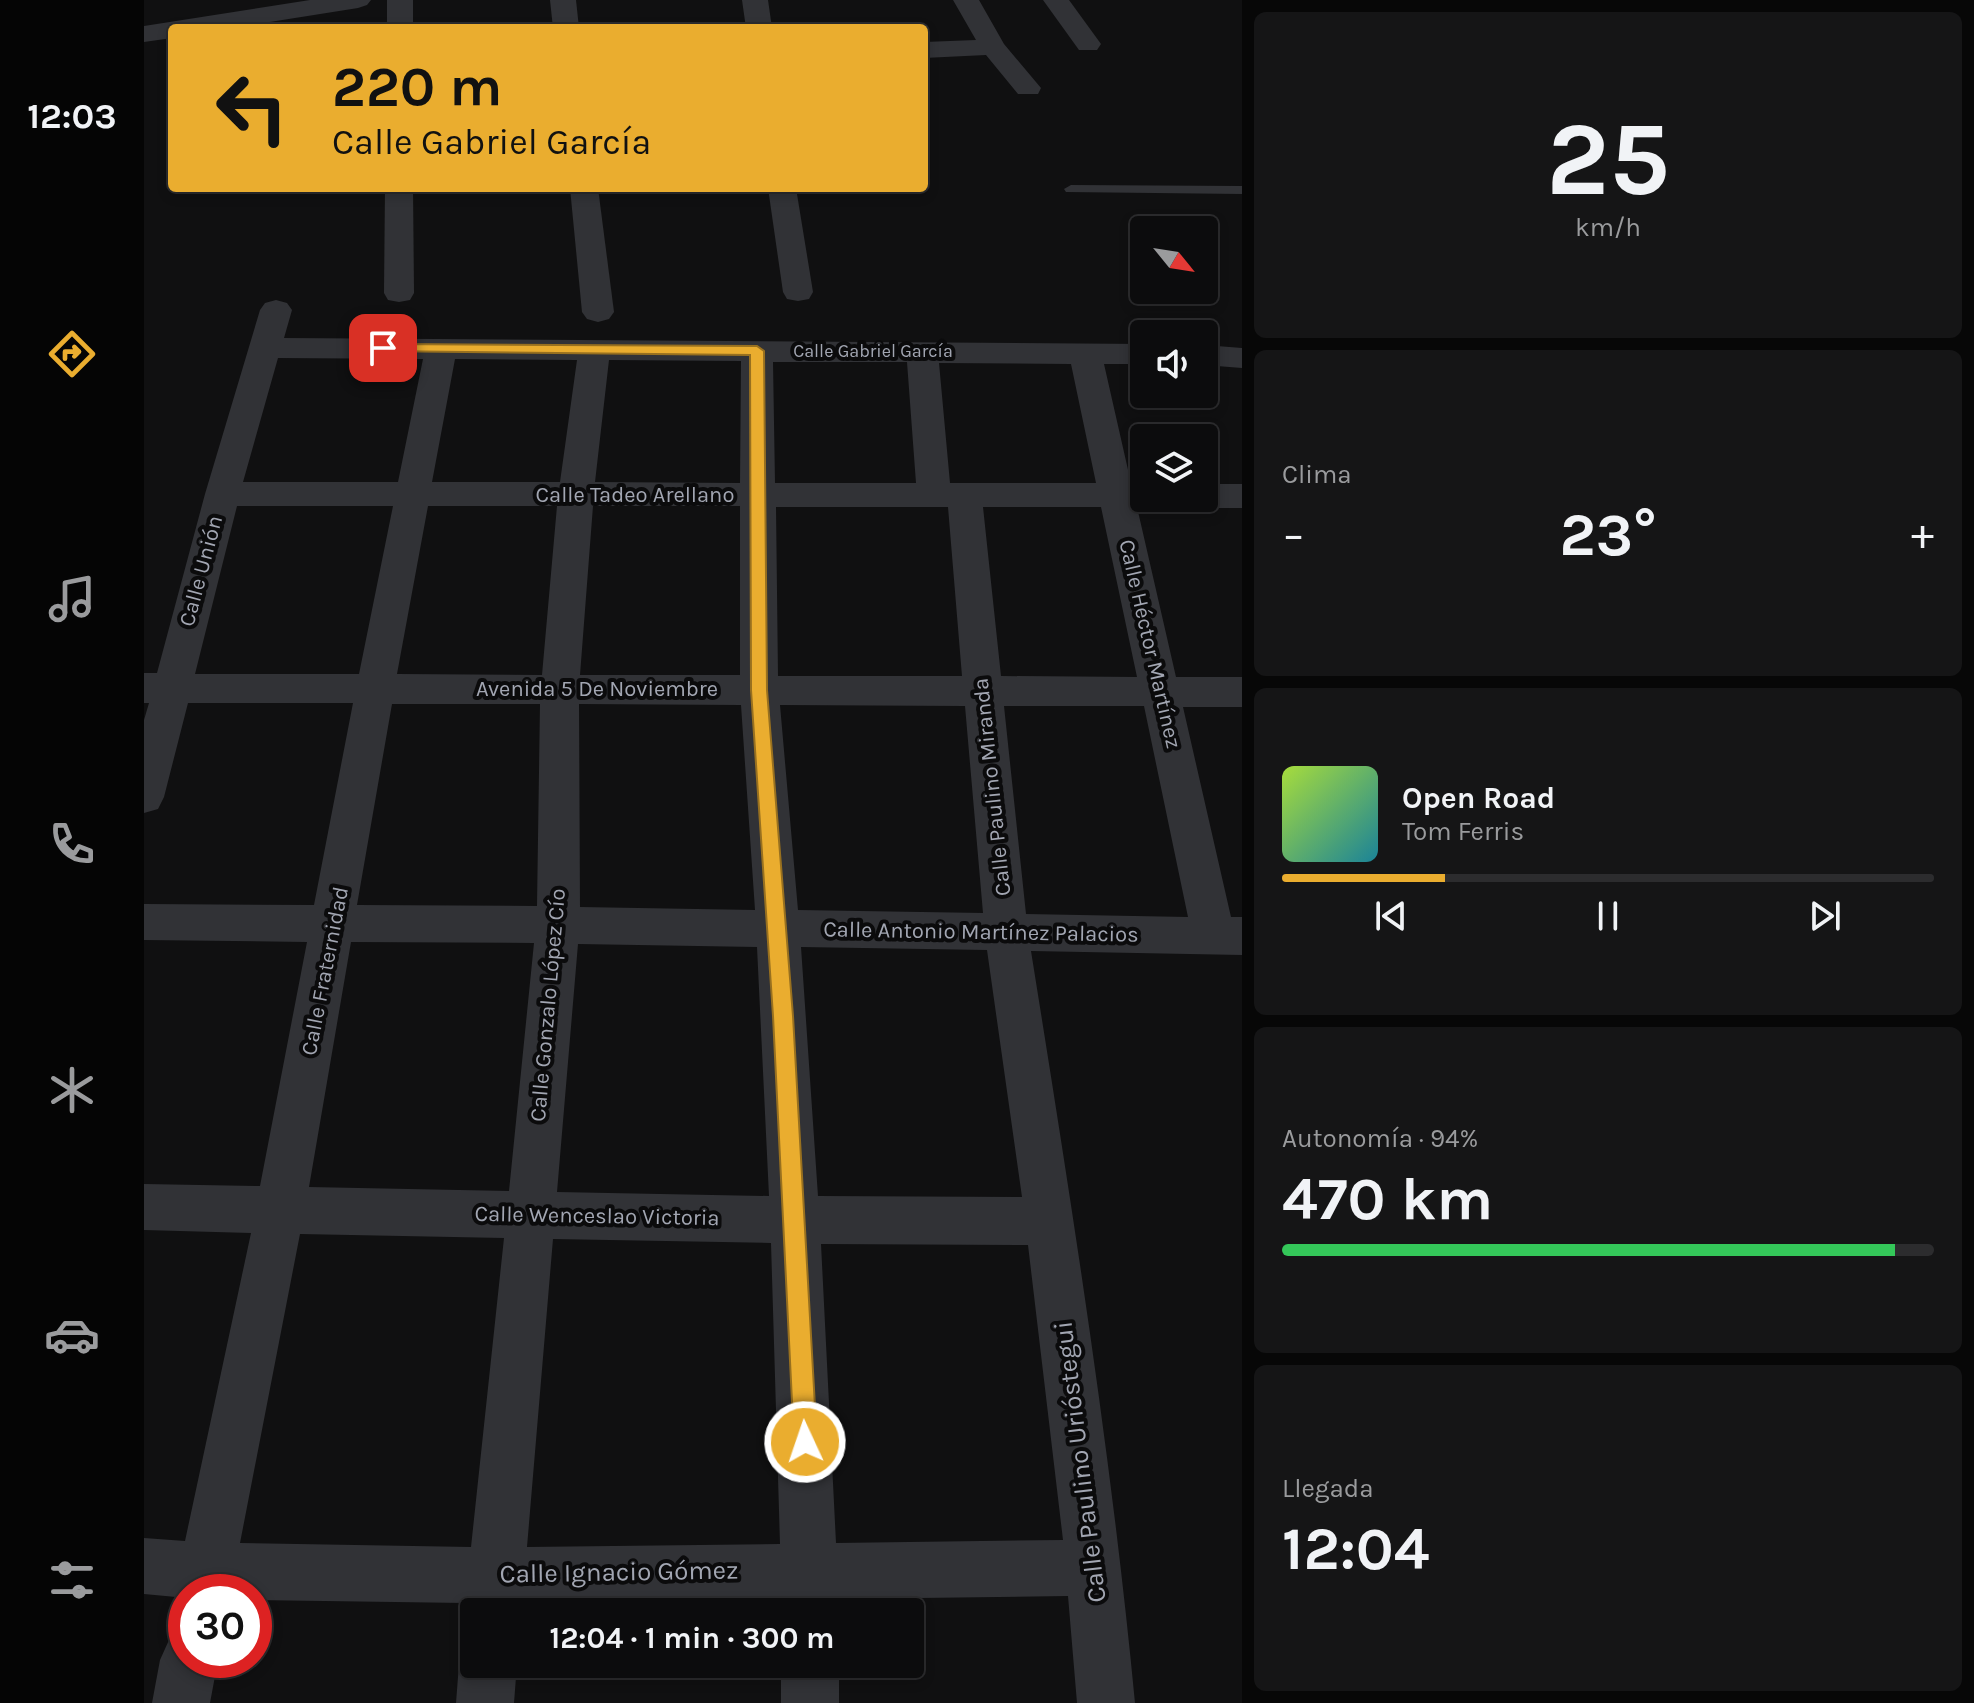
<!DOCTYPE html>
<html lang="es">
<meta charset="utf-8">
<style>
:root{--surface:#0c0c0d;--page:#151516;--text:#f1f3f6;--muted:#9a9b9d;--line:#2c2c2e;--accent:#eaad2f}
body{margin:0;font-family:Karla,sans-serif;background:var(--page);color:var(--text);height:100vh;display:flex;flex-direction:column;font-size:30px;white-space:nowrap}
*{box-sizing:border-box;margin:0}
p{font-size:26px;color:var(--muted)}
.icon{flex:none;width:44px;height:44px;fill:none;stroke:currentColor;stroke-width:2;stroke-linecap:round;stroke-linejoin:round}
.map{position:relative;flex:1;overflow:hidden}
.details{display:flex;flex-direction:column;gap:12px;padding:12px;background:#070707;width:732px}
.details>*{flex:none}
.guide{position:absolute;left:24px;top:24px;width:760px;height:168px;border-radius:8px;box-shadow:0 4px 12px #0003,0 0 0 2px var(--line);background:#eaad2f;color:#111;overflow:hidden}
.needle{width:52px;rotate:120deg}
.controls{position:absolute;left:986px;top:216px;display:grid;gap:16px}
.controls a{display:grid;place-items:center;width:88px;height:88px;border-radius:8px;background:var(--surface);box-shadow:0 4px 12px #0003,0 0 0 2px var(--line);font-size:40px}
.speed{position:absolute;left:24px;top:1574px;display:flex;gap:16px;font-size:40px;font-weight:700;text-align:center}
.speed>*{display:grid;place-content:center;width:104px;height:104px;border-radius:50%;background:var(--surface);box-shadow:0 4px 12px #0003,0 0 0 2px var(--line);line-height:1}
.speed .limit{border:12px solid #d22;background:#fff;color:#111}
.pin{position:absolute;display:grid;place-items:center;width:68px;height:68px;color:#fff;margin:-34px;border-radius:16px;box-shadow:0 4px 12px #0006}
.me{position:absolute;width:88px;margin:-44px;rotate:357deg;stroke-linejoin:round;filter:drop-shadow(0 0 6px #0008)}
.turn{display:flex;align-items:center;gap:28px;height:168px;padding:0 32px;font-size:36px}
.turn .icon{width:104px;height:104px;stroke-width:2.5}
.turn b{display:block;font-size:56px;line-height:68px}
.big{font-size:60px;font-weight:700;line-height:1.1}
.details .widget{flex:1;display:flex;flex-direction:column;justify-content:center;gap:12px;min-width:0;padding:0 28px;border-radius:12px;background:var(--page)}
.details .dial{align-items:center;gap:0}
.dial b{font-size:104px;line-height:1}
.song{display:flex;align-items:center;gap:24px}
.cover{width:96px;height:96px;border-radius:12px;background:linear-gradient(135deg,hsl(80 70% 55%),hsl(190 70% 35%))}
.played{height:8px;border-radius:4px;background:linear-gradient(90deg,var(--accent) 25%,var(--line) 25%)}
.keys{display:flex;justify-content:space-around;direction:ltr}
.heat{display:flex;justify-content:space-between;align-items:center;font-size:44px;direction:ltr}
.charge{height:12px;border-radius:6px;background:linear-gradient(90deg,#34c759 94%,var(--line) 0)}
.trip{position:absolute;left:316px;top:1598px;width:464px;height:80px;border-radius:8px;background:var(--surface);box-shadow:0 4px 12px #0003,0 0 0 2px var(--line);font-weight:700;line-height:80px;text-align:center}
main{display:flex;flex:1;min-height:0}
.menu{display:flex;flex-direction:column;width:144px;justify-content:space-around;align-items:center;background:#050505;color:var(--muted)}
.menu .icon{width:56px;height:56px}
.menu .current{color:var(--accent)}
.menu b{font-size:36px;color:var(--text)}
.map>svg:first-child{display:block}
</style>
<main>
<nav class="menu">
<b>12:03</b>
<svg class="icon current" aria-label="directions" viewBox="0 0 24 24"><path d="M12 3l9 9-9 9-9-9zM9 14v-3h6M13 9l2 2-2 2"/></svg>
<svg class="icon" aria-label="music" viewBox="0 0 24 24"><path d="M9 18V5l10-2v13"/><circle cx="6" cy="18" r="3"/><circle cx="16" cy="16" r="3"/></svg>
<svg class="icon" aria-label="phone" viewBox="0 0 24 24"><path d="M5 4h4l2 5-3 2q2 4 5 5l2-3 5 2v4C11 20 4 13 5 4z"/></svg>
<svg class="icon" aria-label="climate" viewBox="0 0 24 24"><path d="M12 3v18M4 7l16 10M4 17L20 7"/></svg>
<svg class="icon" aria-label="car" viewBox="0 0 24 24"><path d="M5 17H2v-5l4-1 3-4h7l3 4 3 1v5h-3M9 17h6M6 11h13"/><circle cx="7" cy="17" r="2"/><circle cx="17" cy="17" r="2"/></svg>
<svg class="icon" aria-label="filters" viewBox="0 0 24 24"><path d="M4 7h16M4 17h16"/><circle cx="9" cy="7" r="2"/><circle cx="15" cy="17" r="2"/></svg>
</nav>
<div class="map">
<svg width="1098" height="1703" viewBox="0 0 1098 1703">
<rect width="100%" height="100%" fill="#101011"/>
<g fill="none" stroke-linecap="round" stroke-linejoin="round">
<path fill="#313236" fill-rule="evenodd" d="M927 185 1098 186V194L922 192 920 189Z"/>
<g fill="#313236" fill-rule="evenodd">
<path d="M166 0H227L223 5 214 8 87 28H28V38L0 42V26Z"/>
<rect x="243" y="0" width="26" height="28"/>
<path d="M406 0H432L435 28H409Z"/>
<path d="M598 0H624L628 28H602Z"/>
<path d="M809 0H835L860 44 897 88 894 94H874L842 55 780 58V42L832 40Z"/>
<path d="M899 0H925L957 44 953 50H935Z"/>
<path d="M241 188H269L270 293 266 300 255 302 244 300 240 293Z"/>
<path d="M426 188H454L470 312 465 319 454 322 443 319 438 312Z"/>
<path d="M624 188H652L669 292 665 299 654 301 643 299 639 292Z"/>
<path d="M132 300 143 303 148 310 140 338 1000 344V364H960L987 483H1000V498H1016L1012 503 993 507 1032 677H1098V707H1039L1087 917H1098V955L887 951C927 1201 967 1451 991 1703H933L924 1596 695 1599V1612H639L638 1600 378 1603 377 1612H330V1633L321 1612V1603L110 1600V1592H42V1614L38 1612 32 1597 0 1594V1538L41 1541 107 1233 0 1230V1184L116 1186 163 942 0 940V904L170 905 209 703H44L20 797 14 809 0 813V720L5 703H0V673H13L61 494 116 310 121 303ZM134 358 279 359 254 482H99ZM311 359 433 360 416 482H288ZM465 360 597 361 596 483 451 482ZM629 362H763L772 483H631ZM795 363 927 364 952 483H806ZM93 506H249L215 674H51ZM284 506H413L398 675 253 674ZM449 506H596V675H436ZM632 507H804L818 676H634ZM839 507H957L993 677 857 676ZM248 704H396L393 906 213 905ZM435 704 597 705 611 910 436 907ZM636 705 821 706 839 913 654 910ZM860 706H1000L1044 917 882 914ZM207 942 390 943 365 1191 165 1187ZM434 944 613 947 625 1196 413 1192ZM657 947 843 950 878 1197 674 1196ZM156 1234 360 1238 327 1547 96 1543ZM409 1239 627 1243 636 1544 383 1547ZM677 1244 884 1245 919 1540 692 1543Z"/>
<path d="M1060 345 1098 348V368L1060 365Z"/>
<path d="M1060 484H1098V508H1060L1048 504 1044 498H1060Z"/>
<path d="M42 1632V1660H74L66 1703H8L16 1660 25 1640Z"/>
<path d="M330 1641V1664H373L370 1703H312L315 1664 323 1643Z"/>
<rect x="637" y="1664" width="58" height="39"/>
</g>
</g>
<path fill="#eaad2f" stroke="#98701f" stroke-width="2" d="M239 344 613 346 620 351 623 690 649 1016 673 1442 670 1450 661 1454 653 1450 650 1442 629 1016 607 690 606 355 234 351V345Z"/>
<g text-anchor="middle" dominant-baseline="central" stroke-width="8" stroke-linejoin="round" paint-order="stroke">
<g font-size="18" fill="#a2a6b2" stroke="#0b0b0c">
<text x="729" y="351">Calle Gabriel García</text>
</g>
<g font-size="22" fill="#a2a6b2" stroke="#0b0b0c">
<text x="491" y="495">Calle Tadeo Arellano</text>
<text transform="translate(57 571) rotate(-75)">Calle Unión</text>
<text transform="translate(1006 644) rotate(77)">Calle Héctor Martínez</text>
<text x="453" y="689">Avenida 5 De Noviembre</text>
<text transform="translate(848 787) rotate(-96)">Calle Paulino Miranda</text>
<text transform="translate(837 932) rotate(1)">Calle Antonio Martínez Palacios</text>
<text transform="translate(181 971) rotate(-79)">Calle Fraternidad</text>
<text transform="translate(404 1005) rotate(-85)">Calle Gonzalo López Cío</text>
<text transform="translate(453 1216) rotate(1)">Calle Wenceslao Victoria</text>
</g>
<g font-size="26" fill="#a2a6b2" stroke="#0b0b0c">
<text transform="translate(936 1462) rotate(-97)">Calle Paulino Urióstegui</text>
<text transform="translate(475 1572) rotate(-1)">Calle Ignacio Gómez</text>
</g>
</g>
</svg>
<div class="controls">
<a><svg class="needle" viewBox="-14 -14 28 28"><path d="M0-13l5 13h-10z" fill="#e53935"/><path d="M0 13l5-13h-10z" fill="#9a9b9d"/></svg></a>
<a><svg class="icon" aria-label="sound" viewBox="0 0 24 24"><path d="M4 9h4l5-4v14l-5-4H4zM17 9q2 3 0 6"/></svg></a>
<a><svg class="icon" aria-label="layers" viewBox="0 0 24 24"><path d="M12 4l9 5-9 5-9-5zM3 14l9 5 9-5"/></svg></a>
</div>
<div class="speed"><div class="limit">30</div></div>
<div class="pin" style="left:239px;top:348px;background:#d93025"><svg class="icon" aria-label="arrive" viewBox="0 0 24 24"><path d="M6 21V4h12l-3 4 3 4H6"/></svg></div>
<svg class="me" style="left:661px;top:1442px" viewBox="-20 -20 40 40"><circle r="17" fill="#eaad2f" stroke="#fff" stroke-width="3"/><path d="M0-11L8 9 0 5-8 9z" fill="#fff"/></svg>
<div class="trip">12:04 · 1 min · 300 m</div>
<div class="guide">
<div class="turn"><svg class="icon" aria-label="left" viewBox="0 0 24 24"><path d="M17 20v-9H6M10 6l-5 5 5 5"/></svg><div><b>220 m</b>Calle Gabriel García</div></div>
</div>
</div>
<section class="details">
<div class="widget dial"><b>25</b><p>km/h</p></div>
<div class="widget"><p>Clima</p>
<div class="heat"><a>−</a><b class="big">23°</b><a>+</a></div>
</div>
<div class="widget">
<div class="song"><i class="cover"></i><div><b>Open Road</b><p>Tom Ferris</p></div></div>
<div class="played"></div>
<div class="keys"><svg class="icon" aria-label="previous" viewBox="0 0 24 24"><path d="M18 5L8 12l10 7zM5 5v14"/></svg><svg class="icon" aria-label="pause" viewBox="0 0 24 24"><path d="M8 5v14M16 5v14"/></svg><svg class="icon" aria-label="next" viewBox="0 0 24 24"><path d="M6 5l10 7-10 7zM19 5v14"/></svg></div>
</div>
<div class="widget"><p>Autonomía · 94%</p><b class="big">470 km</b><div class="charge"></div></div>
<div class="widget"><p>Llegada</p><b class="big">12:04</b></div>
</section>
</main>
